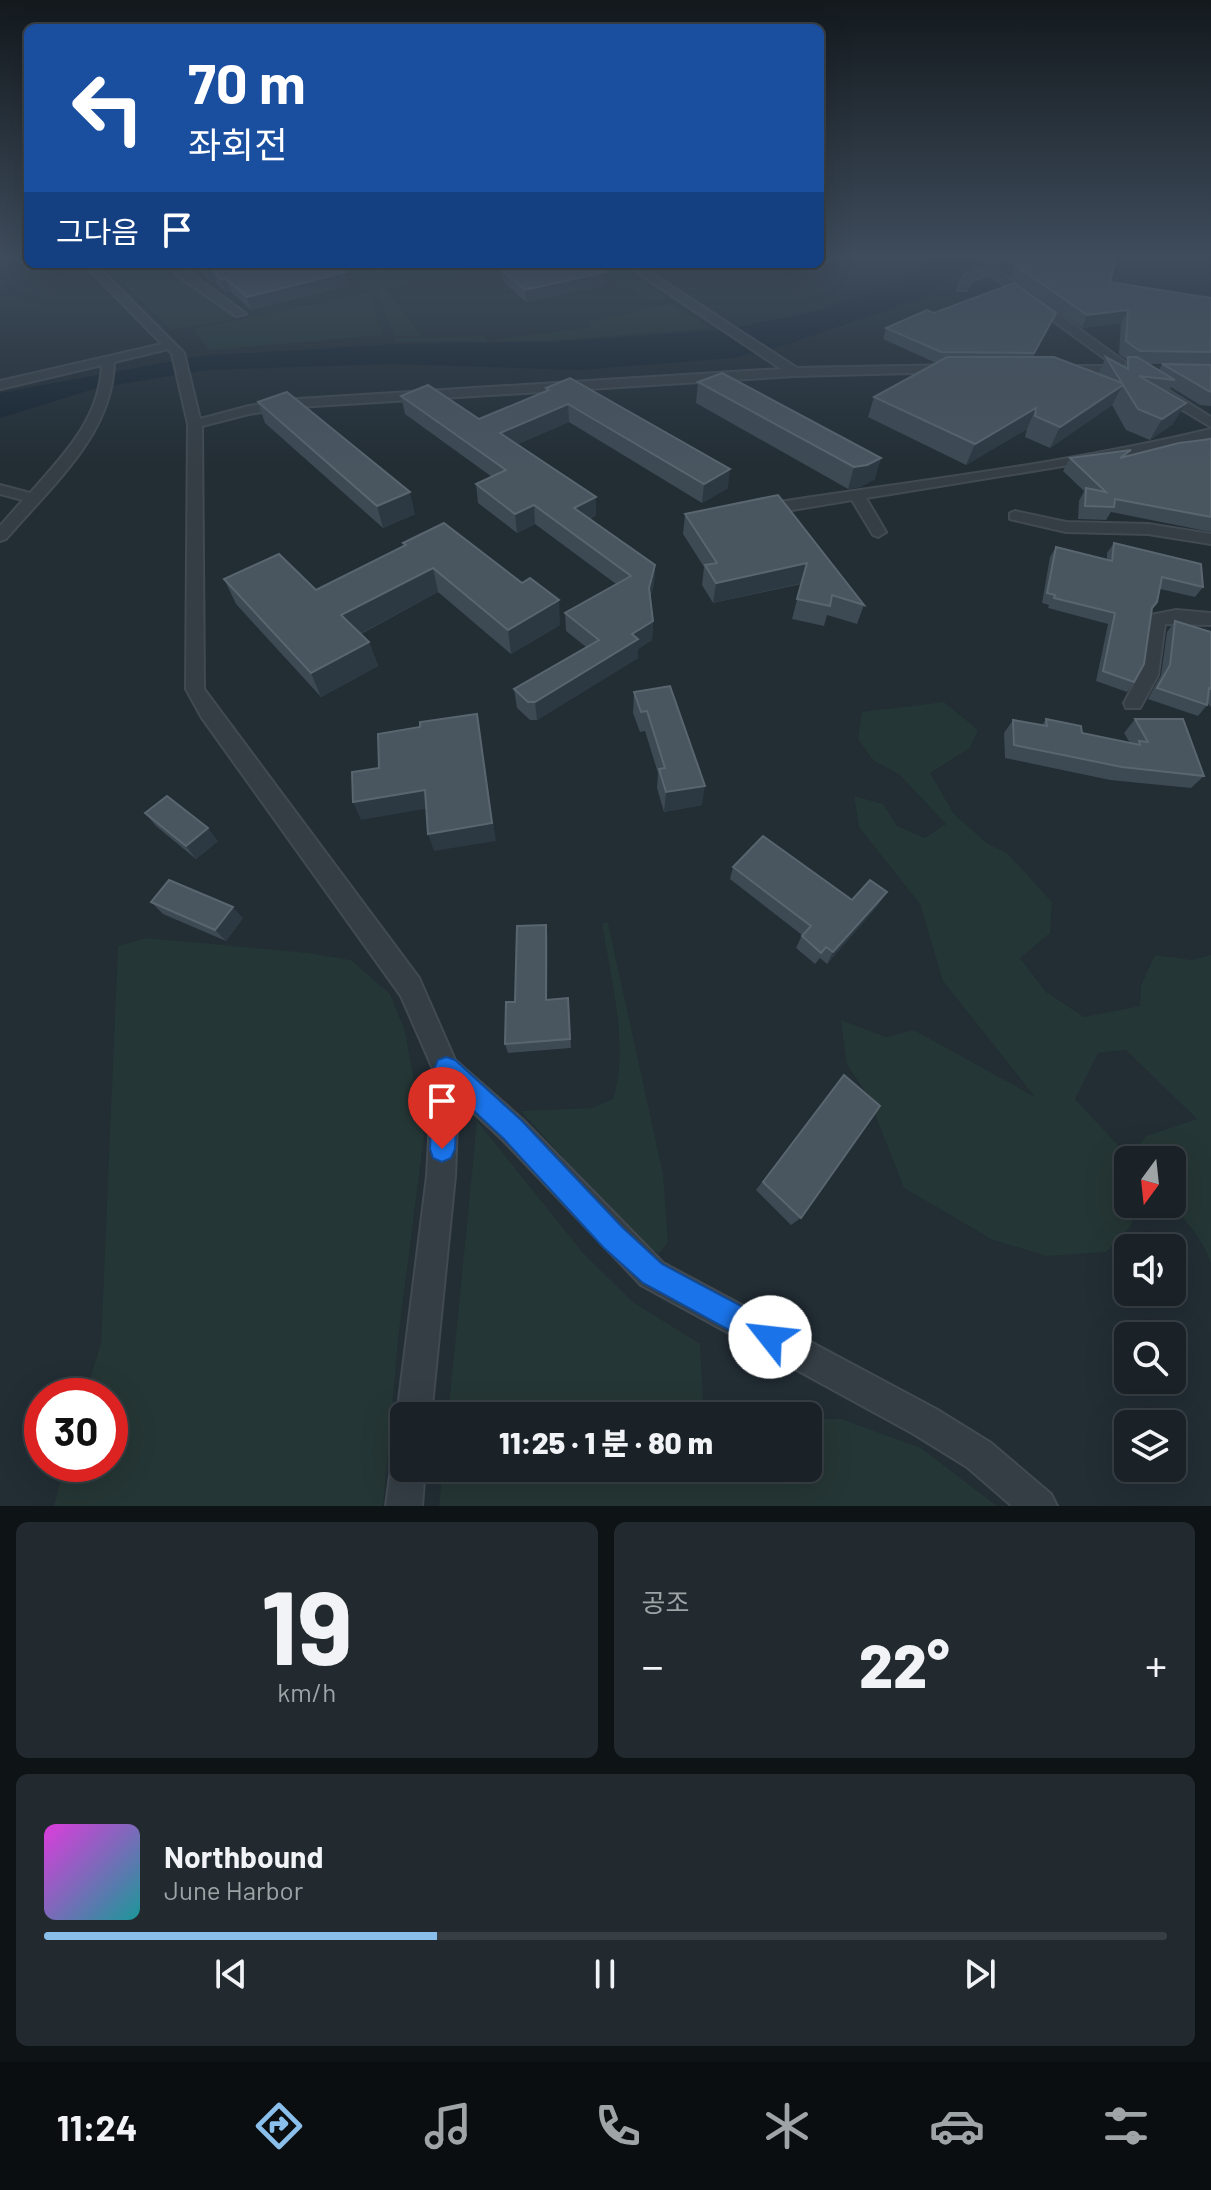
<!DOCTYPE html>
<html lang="ko">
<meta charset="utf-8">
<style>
:root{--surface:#1a2227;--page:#232a2f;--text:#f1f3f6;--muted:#9fa4a7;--line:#383f44;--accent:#8abfec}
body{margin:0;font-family:Barlow,"Noto Sans KR",sans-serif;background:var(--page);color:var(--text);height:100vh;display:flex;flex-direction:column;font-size:30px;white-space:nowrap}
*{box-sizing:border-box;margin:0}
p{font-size:26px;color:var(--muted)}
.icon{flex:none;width:44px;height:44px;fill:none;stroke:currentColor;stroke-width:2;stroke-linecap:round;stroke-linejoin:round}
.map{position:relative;height:1506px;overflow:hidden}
.panel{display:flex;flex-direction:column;gap:16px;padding:16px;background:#0e1315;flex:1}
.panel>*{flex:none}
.banner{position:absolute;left:24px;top:24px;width:800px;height:244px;border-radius:12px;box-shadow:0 8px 32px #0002,0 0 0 2px var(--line);background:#1a4fa0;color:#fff;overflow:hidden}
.needle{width:52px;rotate:195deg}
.buttons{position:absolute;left:1114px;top:1146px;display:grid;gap:16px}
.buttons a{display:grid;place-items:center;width:72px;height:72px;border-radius:12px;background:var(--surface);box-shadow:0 8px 32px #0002,0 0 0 2px var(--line);font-size:40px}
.speed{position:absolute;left:24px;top:1378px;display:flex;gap:16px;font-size:40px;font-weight:700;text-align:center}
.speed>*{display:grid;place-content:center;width:104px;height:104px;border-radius:50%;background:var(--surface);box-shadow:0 8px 32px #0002,0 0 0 2px var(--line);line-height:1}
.speed .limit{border:12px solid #d22;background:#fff;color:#111}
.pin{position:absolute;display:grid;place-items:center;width:68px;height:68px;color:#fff;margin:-82px -34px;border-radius:50% 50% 50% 0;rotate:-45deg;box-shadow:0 0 8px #0007}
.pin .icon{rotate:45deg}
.me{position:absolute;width:88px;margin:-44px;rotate:299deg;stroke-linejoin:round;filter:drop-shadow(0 0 6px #0008)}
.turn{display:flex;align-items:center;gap:28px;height:168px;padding:0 32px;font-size:36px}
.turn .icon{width:104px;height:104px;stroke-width:2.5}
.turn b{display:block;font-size:56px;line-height:68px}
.then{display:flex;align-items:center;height:76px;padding:0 32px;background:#0003;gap:16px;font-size:30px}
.big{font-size:60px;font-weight:800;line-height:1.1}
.panel .card{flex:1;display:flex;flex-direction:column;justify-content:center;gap:12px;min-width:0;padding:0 28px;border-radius:12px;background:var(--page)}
.panel .dial{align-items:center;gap:0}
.dial b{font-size:104px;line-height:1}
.song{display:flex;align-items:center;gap:24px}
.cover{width:96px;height:96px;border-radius:12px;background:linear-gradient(135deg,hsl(300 70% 55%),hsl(180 70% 35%))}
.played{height:8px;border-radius:4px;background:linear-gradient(90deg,var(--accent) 35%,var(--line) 35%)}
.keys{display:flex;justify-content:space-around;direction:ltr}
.heat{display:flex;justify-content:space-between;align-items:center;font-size:44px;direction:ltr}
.panel .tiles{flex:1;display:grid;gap:16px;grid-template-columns:1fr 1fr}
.card:last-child{grid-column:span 2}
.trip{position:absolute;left:390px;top:1402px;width:432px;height:80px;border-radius:12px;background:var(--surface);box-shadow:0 8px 32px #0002,0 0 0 2px var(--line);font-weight:800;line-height:80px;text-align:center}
.tabs{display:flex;height:128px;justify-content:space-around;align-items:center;background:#0a0e10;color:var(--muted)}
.tabs .icon{width:56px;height:56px}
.tabs .selected{color:var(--accent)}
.tabs b{font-size:36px;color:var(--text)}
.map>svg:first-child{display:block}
</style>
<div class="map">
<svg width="1211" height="1506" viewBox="0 0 1211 1506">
<rect width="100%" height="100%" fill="#222d34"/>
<g fill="#243635" fill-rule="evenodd">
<path d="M102 264H163L173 280H187L239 318 172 330Z"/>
<path d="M329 264H364L378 269 410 264H508L384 288 422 336H394L377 290Z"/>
<path d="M582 264H619L667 298 651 302 630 286 623 288 604 274Z"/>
<path d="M369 293 383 335 209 350 193 329Z"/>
<path d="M672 304 710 328 547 341H394V338L485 336 486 341 592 327 588 322Z"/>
<path d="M944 702 978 730 970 748 930 773 954 814 988 844 1007 853 1052 902 1050 933 1020 958 1046 992 1084 1017 1140 1006 1141 985 1155 955 1192 960 1211 955V1264C1205 1243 1184 1215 1166 1204H1172V1160H1128V1204H1139L1130 1227 1106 1252 1047 1256 993 1240 904 1188 867 1094 847 1065 841 1020 886 1037 914 1030 1035 1097 943 981 920 904 859 827 854 796 883 804 897 826 925 838 946 824 899 774 874 761 858 739 862 712ZM1126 1050 1197 1119 1146 1136 1129 1157 1075 1099 1098 1053Z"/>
<path d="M602 923H608L663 1174 668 1242 659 1254 636 1238 521 1111 592 1108 613 1099C630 1050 610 975 602 923Z"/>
<path d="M146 938 309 953 351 960 390 994 405 1031 424 1137 399 1331 383 1506H54L65 1464H110V1396H85L101 1343 118 946Z"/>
<path d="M477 1121 583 1253 633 1302 700 1344 704 1416H448Z"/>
<path d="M808 1419H841L921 1448 997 1506H439L443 1468H808Z"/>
</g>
<path fill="#172531" d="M940 255H986L917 300 773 349 733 358 580 370 392 364 207 370 97 388 0 418V393L200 356 395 344 552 342 720 330 806 314 897 285Z"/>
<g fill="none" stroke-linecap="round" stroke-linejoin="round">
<g stroke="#414a52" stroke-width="4">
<g id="minor">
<path d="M994 255H1004L996 269 1132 367V373H1059L1057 370 1063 366H1115L989 274 972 280 966 290H958L964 276 986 268Z"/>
<path d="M84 264H95L184 353 200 419 249 406 298 399 781 369 625 264H637L797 368 955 365V371L951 372 794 376 298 407 249 414 202 426 204 689 419 978 455 1060 523 1120 663 1263 936 1409 991 1443 1051 1494 1057 1506H1012L967 1467 912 1433 641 1285 503 1140 458 1098 455 1176 431 1416H404L402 1428 397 1416 427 1176 433 1069 401 996 202 718 186 689 188 424 172 354 168 349 114 362C113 435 50 487 6 539L0 541V526L23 500 0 494V485L30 493C64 455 100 418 102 365L0 389V381L162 344Z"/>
<path d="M168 264H179L246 314 236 316 178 276Z"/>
<path d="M363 264H405L378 270Z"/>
<path d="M1158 389H1166L1211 417V427L1158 395Z"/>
<path d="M1211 429V437L1149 452 866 498 886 532 878 537 873 535 852 500 780 512 772 507 780 502C923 480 1070 463 1211 429Z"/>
<path d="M1015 511 1066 522 1148 524 1211 534V544L1148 534 1066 532 1010 519V513Z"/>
<path d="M1176 610 1211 613V625L1165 624 1158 675 1140 708H1126L1124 703 1139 675 1148 619 1151 615Z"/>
<path d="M404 1452V1468H425L422 1506H386L391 1468 396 1456Z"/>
</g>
</g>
<use href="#minor" fill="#353e45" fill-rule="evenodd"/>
</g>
<g fill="#3d4953" fill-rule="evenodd">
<path d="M189 264H333L349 285 251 310 231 292 226 293 215 281 210 282 199 269 194 270Z"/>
<path d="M1015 265 1110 282 1211 298V406L1200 405 1171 387 1168 392 1173 424 1150 440 1126 430 1112 405 1050 448 1025 437 1027 429 966 465 868 417 874 397 936 363 883 339 886 328 934 313 1051 323 1033 357 1098 374 1106 357 1123 366 1127 360 1119 354 1121 323 1082 328 1010 277ZM1149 364H1162L1159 370Z"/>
<path d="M500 268 605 285 526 302 501 280Z"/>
<path d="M698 382 875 479 860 487 848 489 696 403Z"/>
<path d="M546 388 728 488 702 503 569 422 518 444 596 497V515L590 519 655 565 654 584 650 598 653 621 652 640 638 649V658L537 720H530L517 708 514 689 586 647 566 631 565 613 616 584 535 524 517 533 478 503 476 484 492 477 405 414 401 396 479 419 546 391Z"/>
<path d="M258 402 415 514 383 528 265 423Z"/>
<path d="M1211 439V532L1111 512 1106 520 1078 519 1079 501 1084 491 1063 471 1070 458 1127 456Z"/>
<path d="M685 514 864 605 857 624 827 615 824 626 792 619 801 584 713 603 702 585 704 567 683 534Z"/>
<path d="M403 543 560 625 511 654 438 592 361 634 369 642 378 666 321 697 236 604 224 579 316 590 404 547Z"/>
<path d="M1114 543 1203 587 1195 597 1160 589 1152 608 1134 682 1127 692 1096 681 1108 624 1048 608 1049 605 1042 603 1050 557 1056 547 1107 560V553Z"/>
<path d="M1175 621 1211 632V707L1208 704 1198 716 1148 699 1161 675 1167 632Z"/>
<path d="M670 686 702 805 664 812 657 788 658 773 645 731 640 732 633 713 634 692Z"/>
<path d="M1046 719 1082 733 1130 743 1124 733 1135 719 1204 776 1191 788 1110 780 1005 758 1004 733 1013 720 1042 725Z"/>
<path d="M145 813 218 841 196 859 156 826Z"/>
<path d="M733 867 852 900 879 904 827 964 820 958 815 964 796 948 802 935 730 879Z"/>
<path d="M151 902 243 918 226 941 163 914Z"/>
<path d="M548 937 547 1000 569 1008 571 1048 508 1053 505 1044 515 1002Z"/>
<path d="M844 1075 801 1218 791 1225 756 1190Z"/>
</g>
<g fill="#2d3942">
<path d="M192 264H197L199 269 194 270Z"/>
<path d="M210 267 215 281 210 282 205 268Z"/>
<path d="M346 272 349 285 251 310 247 297Z"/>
<path d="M605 272V285L526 302 525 290Z"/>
<path d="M226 279 231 292 226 293 221 280Z"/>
<path d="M1128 310 1121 323 1082 328 1087 315Z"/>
<path d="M1123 385 1112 405 1050 448 1060 427Z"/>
<path d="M1186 403 1173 424 1150 440 1162 419Z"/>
<path d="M568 404 569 422 502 451 500 433Z"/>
<path d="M1036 408 1027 429 966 465 975 444Z"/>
<path d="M881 458 875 479 860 487 848 489 854 467Z"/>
<path d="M730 469 728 488 702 503 704 484Z"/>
<path d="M410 492 415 514 383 528 377 506Z"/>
<path d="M596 497V515L575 526 574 508Z"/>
<path d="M534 505 535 524 517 533 515 514Z"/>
<path d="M807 563 802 583 713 603 716 583Z"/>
<path d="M655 565 654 584 648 607 649 588Z"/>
<path d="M433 568 438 592 350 639 341 615Z"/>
<path d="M559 600 560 625 511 654 508 630Z"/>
<path d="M653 621 652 640 638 649V658L537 720 535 702 632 634Z"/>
<path d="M369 642 378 666 321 697 311 673Z"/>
<path d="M477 714 496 841 434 851 428 834Z"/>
<path d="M705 786 702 805 664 812 666 792Z"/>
<path d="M425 790 430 808 361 820 353 802Z"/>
<path d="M208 828 218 841 196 859 186 846Z"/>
<path d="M887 892 879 904 827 964 833 952Z"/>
<path d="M233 907 243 918 226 941 215 930Z"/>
<path d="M546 925 548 937 547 1010 546 1000Z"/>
</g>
<g fill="#49555f" stroke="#59656f" stroke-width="2">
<path d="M1020 255H1117L1110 282 1211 298V352L1140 351 1126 341 1128 310 1087 315 1015 265Z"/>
<path d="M201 264H333L346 272 247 297 226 279 221 280 210 267 205 268Z"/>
<path d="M519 264H594L605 272 525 290 500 268Z"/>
<path d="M1014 283 1056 313 1034 353 941 352 886 328 927 310 934 313Z"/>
<path d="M947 357H1054L1122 383 1106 357 1128 369V357H1137L1175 380 1139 376 1186 403 1162 419 1138 409 1123 385 1060 427 1035 416 1036 408 975 444 874 397Z"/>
<path d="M1162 364 1211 365V392L1209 391Z"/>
<path d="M722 373 881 458 867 465 854 467 698 382Z"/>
<path d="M570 378 730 469 704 484 568 404 500 433 596 497 574 508 655 565 649 588 653 621 632 634 638 639 535 702H528L514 689 599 640 565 613 631 576 534 505 515 514 476 484 506 470 401 396 428 385 479 419 549 390 546 388Z"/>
<path d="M287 392 410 492 377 506 258 402Z"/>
<path d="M1211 439V517L1115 499 1114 507 1085 506 1086 488 1106 492 1070 458 1131 450 1120 458 1179 443Z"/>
<path d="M778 495 864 605 832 595 830 606 797 599 807 563 716 583 705 565 717 563 685 514Z"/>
<path d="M444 523 522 583 530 578 559 600 508 630 433 568 341 615 369 642 311 673 224 579 279 554 316 590 406 545 403 543Z"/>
<path d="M1114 543 1201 564 1203 587 1162 577 1157 602 1152 608 1144 664 1134 682 1103 671 1115 613 1054 598 1055 595 1047 593 1056 547 1112 561Z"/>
<path d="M1175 621 1211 632V689L1209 688 1207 705 1157 688 1170 665Z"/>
<path d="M670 686 705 786 666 792 659 769 665 768 647 711 641 712 634 692Z"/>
<path d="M477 714 492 823 428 834 425 790 353 802 352 772 379 768 378 734 420 727V722Z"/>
<path d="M1046 719 1081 726 1082 733 1140 745 1139 741 1148 742 1135 719H1183L1204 776 1122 767 1014 745 1013 720 1047 726Z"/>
<path d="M167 796 208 828 186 846 145 813Z"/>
<path d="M763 836 852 900 870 880 887 892 833 952 826 947 821 953 802 936 811 926 733 867Z"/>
<path d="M169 880 233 907 215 930 151 902Z"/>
<path d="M546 925V1000L568 998 570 1039 505 1044 506 1002H515L517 926Z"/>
<path d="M844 1075 880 1106 801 1218 763 1182Z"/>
</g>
<linearGradient id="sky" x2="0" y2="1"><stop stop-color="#13191d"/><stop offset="0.55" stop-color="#3e4c5c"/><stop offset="1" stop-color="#3e4c5c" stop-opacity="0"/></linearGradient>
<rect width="1211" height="465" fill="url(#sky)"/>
<path fill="#1a73e8" stroke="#114b97" stroke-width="2" d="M446 1057 455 1060 522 1121 622 1227 662 1264 780 1327 784 1337 780 1347 770 1351 760 1347 643 1283 603 1247 504 1139 457 1095 455 1149 451 1158 442 1162 433 1158 430 1149 434 1069 438 1060Z"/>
</svg>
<div class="buttons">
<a><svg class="needle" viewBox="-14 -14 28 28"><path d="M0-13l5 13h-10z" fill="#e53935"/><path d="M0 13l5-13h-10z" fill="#9fa4a7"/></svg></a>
<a><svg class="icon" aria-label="sound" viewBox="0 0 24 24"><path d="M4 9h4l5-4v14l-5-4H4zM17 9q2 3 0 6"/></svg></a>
<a><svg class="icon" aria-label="search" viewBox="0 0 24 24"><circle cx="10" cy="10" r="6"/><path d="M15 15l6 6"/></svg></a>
<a><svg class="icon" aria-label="layers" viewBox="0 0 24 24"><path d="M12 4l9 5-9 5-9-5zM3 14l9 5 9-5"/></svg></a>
</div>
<div class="speed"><div class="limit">30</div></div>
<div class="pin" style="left:442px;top:1149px;background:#d93025"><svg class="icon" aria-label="arrive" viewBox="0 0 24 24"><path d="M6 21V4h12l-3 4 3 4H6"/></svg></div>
<svg class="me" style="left:770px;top:1337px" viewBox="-20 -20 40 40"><circle r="19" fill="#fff"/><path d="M0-13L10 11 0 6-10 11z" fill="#1a73e8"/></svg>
<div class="trip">11:25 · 1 분 · 80 m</div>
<div class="banner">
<div class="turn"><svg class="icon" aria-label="left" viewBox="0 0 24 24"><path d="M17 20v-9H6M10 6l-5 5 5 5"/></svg><div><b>70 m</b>좌회전</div></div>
<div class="then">그다음<svg class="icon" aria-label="arrive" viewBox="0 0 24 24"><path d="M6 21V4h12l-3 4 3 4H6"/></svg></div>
</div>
</div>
<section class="panel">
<div class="tiles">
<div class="card dial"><b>19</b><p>km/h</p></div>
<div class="card"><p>공조</p>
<div class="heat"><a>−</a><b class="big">22°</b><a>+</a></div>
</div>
<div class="card">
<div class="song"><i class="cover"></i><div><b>Northbound</b><p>June Harbor</p></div></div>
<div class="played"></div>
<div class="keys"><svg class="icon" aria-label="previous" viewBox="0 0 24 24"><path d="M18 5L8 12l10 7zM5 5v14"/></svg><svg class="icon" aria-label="pause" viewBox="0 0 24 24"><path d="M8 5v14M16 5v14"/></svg><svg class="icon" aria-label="next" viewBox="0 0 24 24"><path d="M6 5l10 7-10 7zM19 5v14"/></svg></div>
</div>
</div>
</section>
<nav class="tabs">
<b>11:24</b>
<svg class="icon selected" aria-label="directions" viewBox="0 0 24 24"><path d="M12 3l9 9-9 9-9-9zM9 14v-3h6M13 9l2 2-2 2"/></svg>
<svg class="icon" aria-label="music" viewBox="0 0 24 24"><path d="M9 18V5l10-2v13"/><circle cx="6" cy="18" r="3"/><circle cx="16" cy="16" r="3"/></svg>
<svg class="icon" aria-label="phone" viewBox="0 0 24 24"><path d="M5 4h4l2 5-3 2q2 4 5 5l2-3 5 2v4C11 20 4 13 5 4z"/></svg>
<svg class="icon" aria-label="climate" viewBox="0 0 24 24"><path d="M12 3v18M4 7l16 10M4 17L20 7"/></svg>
<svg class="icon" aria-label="car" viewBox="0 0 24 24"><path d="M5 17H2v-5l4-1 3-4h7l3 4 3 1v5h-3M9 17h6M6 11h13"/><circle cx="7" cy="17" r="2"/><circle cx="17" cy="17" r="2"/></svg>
<svg class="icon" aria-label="filters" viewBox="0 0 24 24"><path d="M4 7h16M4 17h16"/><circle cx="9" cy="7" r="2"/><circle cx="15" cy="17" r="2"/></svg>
</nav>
